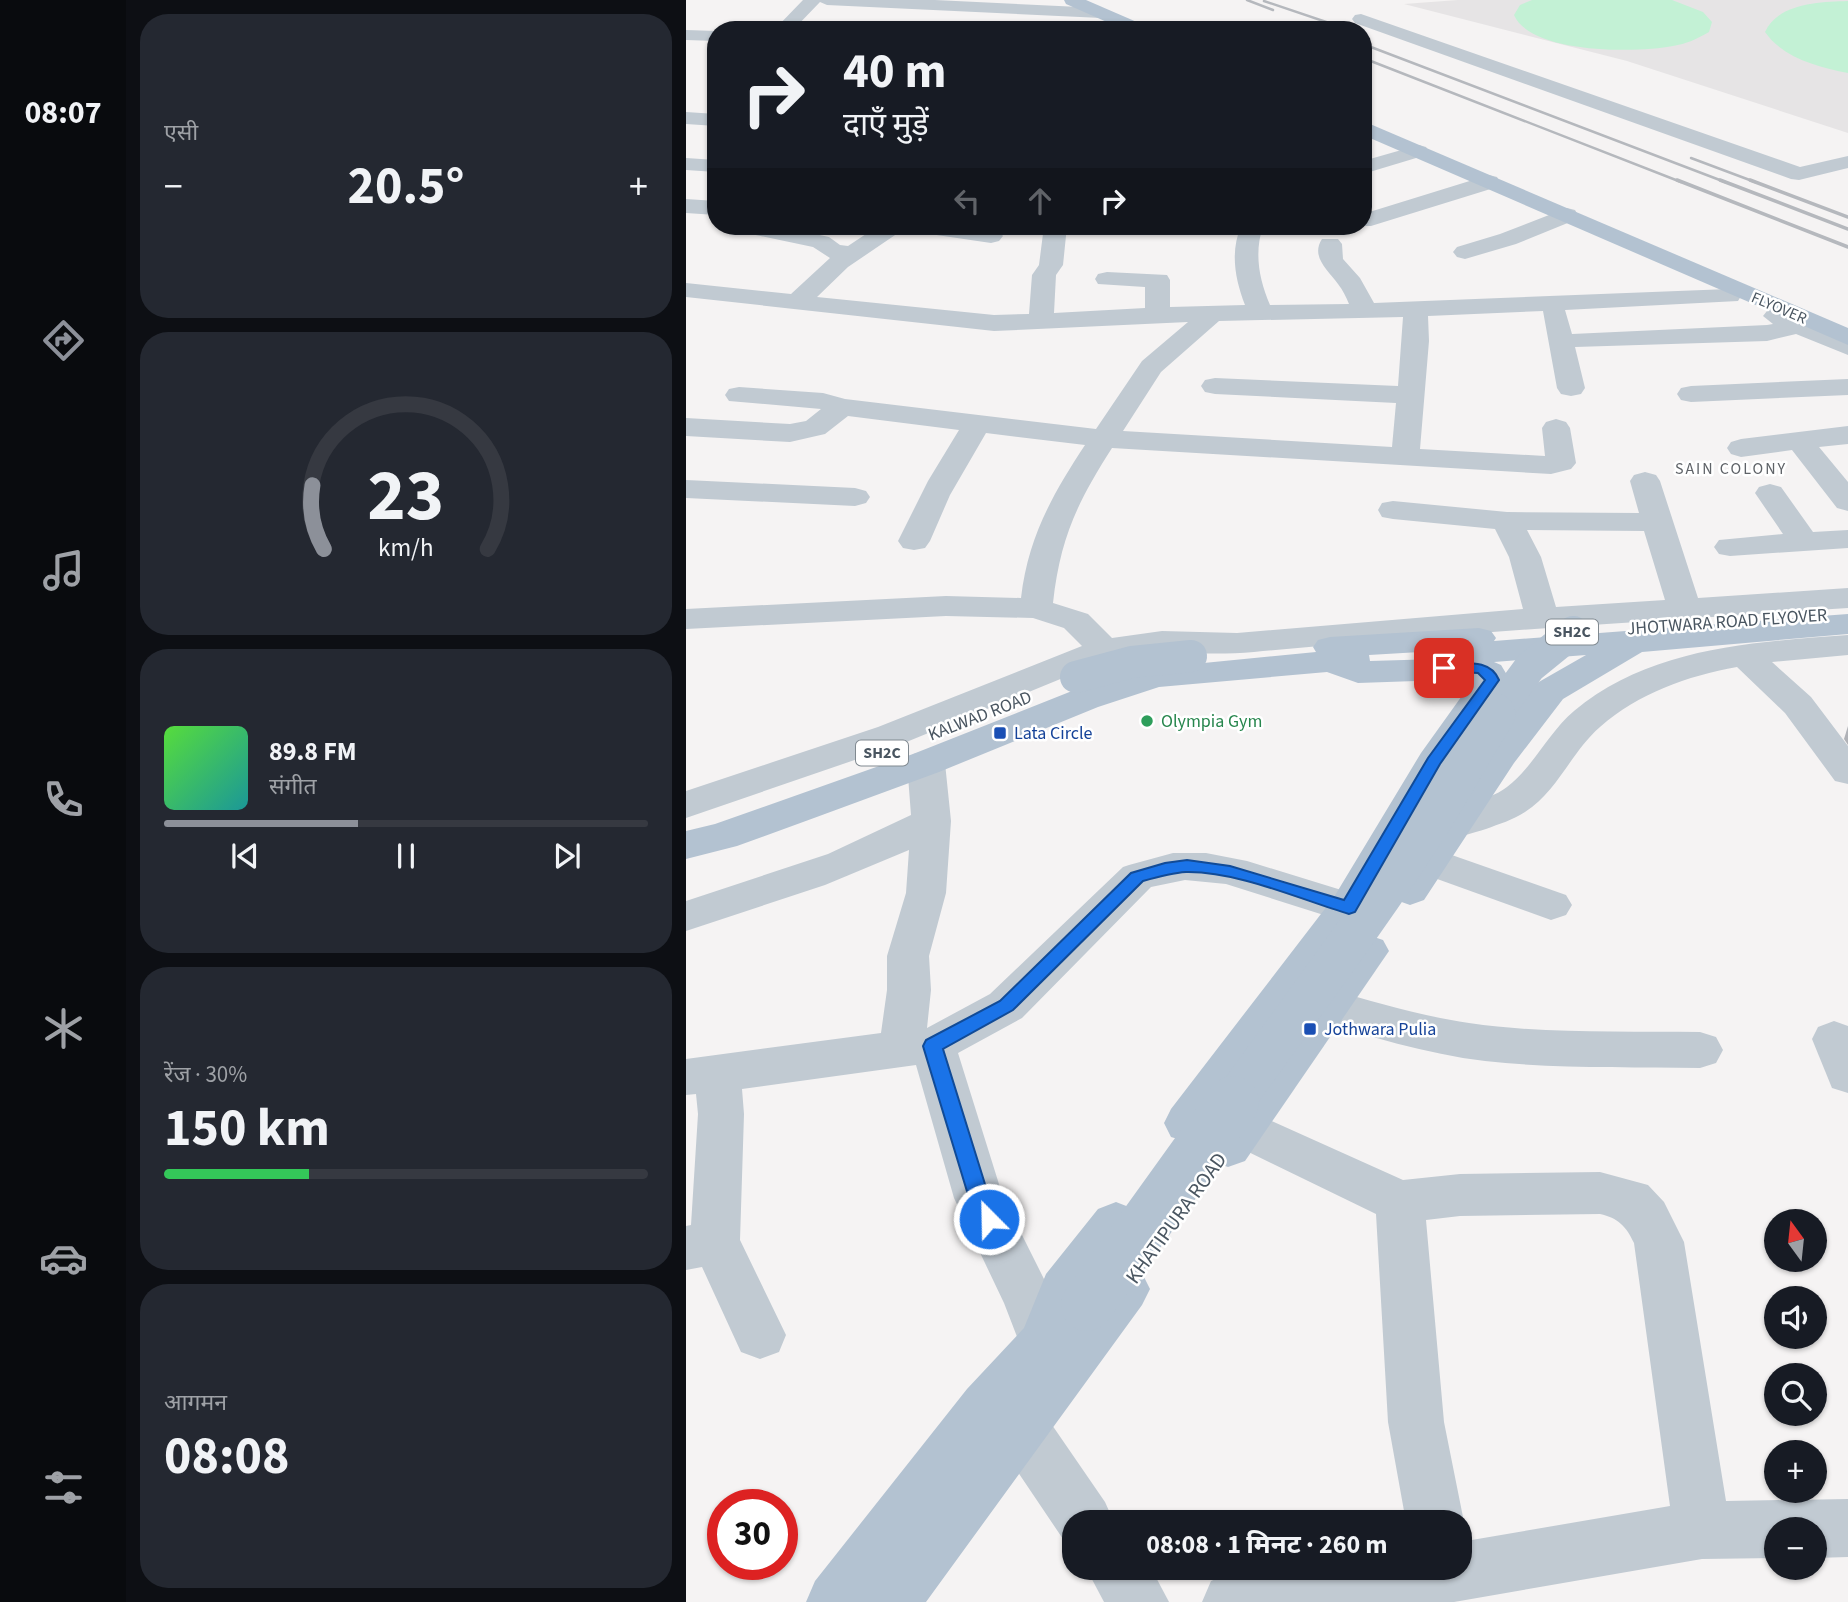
<!DOCTYPE html>
<html lang="hi">
<meta charset="utf-8">
<style>
:root{--surface:#171b24;--page:#242831;--text:#f1f3f6;--muted:#9ea1a6;--line:#363941;--accent:#8c9099}
body{margin:0;font-family:"Source Sans 3","Noto Sans Devanagari",sans-serif;background:var(--page);color:var(--text);height:100vh;display:flex;flex-direction:column;font-size:26px;white-space:nowrap}
*{box-sizing:border-box;margin:0}
p{font-size:23px;color:var(--muted)}
.icon{flex:none;width:38px;height:38px;fill:none;stroke:currentColor;stroke-width:2;stroke-linecap:round;stroke-linejoin:round}
.map{position:relative;flex:1;overflow:hidden}
.side{display:flex;flex-direction:column;gap:14px;padding:14px;background:#0d0f14;width:560px}
.side>*{flex:none}
.hud{position:absolute;left:21px;top:21px;width:665px;height:214px;border-radius:28px;box-shadow:0 2px 5px #0004;background:#171b24;color:var(--text);overflow:hidden}
.needle{width:46px;rotate:345deg}
.fabs{position:absolute;left:1078px;top:1209px;display:grid;gap:14px}
.fabs a{display:grid;place-items:center;width:63px;height:63px;border-radius:50%;background:var(--surface);box-shadow:0 2px 5px #0004;font-size:35px}
.speed{position:absolute;left:21px;top:1489px;display:flex;gap:14px;font-size:35px;font-weight:700;text-align:center}
.speed>*{display:grid;place-content:center;width:91px;height:91px;border-radius:50%;background:var(--surface);box-shadow:0 2px 5px #0004;line-height:1}
.speed .limit{border:10px solid #d22;background:#fff;color:#111}
.pin{position:absolute;display:grid;place-items:center;width:60px;height:60px;color:#fff;margin:-30px;border-radius:14px;box-shadow:0 4px 10px #0006}
.me{position:absolute;width:77px;margin:-38px;rotate:337deg;stroke-linejoin:round;filter:drop-shadow(0 0 5px #0008)}
.turn{display:flex;align-items:center;gap:24px;height:147px;padding:0 21px;font-size:32px}
.turn .icon{width:91px;height:91px;stroke-width:2.5}
.turn b{display:block;font-size:49px;line-height:60px}
.lanes{display:flex;align-items:center;height:66px;padding:0 21px;background:#0003;justify-content:center;gap:35px;direction:ltr}
.lanes .off{opacity:.35}
.big{font-size:52px;font-weight:700;line-height:1.1}
.side .card{flex:1;display:flex;flex-direction:column;justify-content:center;gap:10px;min-width:0;padding:0 24px;border-radius:28px;background:var(--page)}
.side .dial{align-items:center;gap:0}
.dial svg{height:182px;overflow:visible;fill:none;stroke:var(--line);stroke-width:7;stroke-linecap:round;text-anchor:middle}
.dial text{fill:var(--text);stroke:none}
.song{display:flex;align-items:center;gap:21px}
.cover{width:84px;height:84px;border-radius:10px;background:linear-gradient(135deg,hsl(110 70% 55%),hsl(180 70% 35%))}
.played{height:7px;border-radius:4px;background:linear-gradient(90deg,var(--accent) 40%,var(--line) 40%)}
.keys{display:flex;justify-content:space-around;direction:ltr}
.heat{display:flex;justify-content:space-between;align-items:center;font-size:38px;direction:ltr}
.charge{height:10px;border-radius:5px;background:linear-gradient(90deg,#34c759 30%,var(--line) 0)}
.trip{position:absolute;left:376px;top:1510px;width:410px;height:70px;border-radius:28px;background:var(--surface);box-shadow:0 2px 5px #0004;font-weight:700;line-height:70px;text-align:center}
main{display:flex;flex:1;min-height:0}
.tab-bar{display:flex;flex-direction:column;width:126px;justify-content:space-around;align-items:center;background:#090b0e;color:var(--muted)}
.tab-bar .icon{width:49px;height:49px}
.tab-bar .current{color:var(--accent)}
.tab-bar b{font-size:32px;color:var(--text)}
.map>svg:first-child{display:block}
</style>
<main>
<nav class="tab-bar">
<b>08:07</b>
<svg class="icon current" aria-label="directions" viewBox="0 0 24 24"><path d="M12 3l9 9-9 9-9-9zM9 14v-3h6M13 9l2 2-2 2"/></svg>
<svg class="icon" aria-label="music" viewBox="0 0 24 24"><path d="M9 18V5l10-2v13"/><circle cx="6" cy="18" r="3"/><circle cx="16" cy="16" r="3"/></svg>
<svg class="icon" aria-label="phone" viewBox="0 0 24 24"><path d="M5 4h4l2 5-3 2q2 4 5 5l2-3 5 2v4C11 20 4 13 5 4z"/></svg>
<svg class="icon" aria-label="climate" viewBox="0 0 24 24"><path d="M12 3v18M4 7l16 10M4 17L20 7"/></svg>
<svg class="icon" aria-label="car" viewBox="0 0 24 24"><path d="M5 17H2v-5l4-1 3-4h7l3 4 3 1v5h-3M9 17h6M6 11h13"/><circle cx="7" cy="17" r="2"/><circle cx="17" cy="17" r="2"/></svg>
<svg class="icon" aria-label="filters" viewBox="0 0 24 24"><path d="M4 7h16M4 17h16"/><circle cx="9" cy="7" r="2"/><circle cx="15" cy="17" r="2"/></svg>
</nav>
<section class="side">
<div class="card"><p>एसी</p>
<div class="heat"><a>−</a><b class="big">20.5°</b><a>+</a></div>
</div>
<div class="card dial"><svg viewBox="0 0 100 80">
<path d="M14 69A42 42 0 1 1 86 69"/>
<path d="M14 69A42 42 0 0 1 9 41" stroke="#8c9099"/>
<text x="50" y="56" font-size="32" font-weight="700">23</text>
<text x="50" y="72" font-size="11">km/h</text>
</svg></div>
<div class="card">
<div class="song"><i class="cover"></i><div><b>89.8 FM</b><p>संगीत</p></div></div>
<div class="played"></div>
<div class="keys"><svg class="icon" aria-label="previous" viewBox="0 0 24 24"><path d="M18 5L8 12l10 7zM5 5v14"/></svg><svg class="icon" aria-label="pause" viewBox="0 0 24 24"><path d="M8 5v14M16 5v14"/></svg><svg class="icon" aria-label="next" viewBox="0 0 24 24"><path d="M6 5l10 7-10 7zM19 5v14"/></svg></div>
</div>
<div class="card"><p>रेंज · 30%</p><b class="big">150 km</b><div class="charge"></div></div>
<div class="card"><p>आगमन</p><b class="big">08:08</b></div>
</section>
<div class="map">
<svg width="1162" height="1602" viewBox="0 0 1162 1602">
<rect width="100%" height="100%" fill="#f5f3f3"/>
<path fill="#e6e4e5" d="M772 0H1162V133L941 61 718 4Z"/>
<g fill="#c3f1d5">
<path d="M846 0H986L1017 12 1026 22 1023 32C1011 39 1000 44 987 46 951 53 845 54 828 15L834 5Z"/>
<path d="M1162 1V73C1132 67 1097 58 1079 32 1092 3 1134 2 1162 1Z"/>
</g>
<g fill="none" stroke-linecap="round" stroke-linejoin="round">
<g fill="#c1cad2" fill-rule="evenodd">
<path d="M117 0H249L415 8 424 13 415 18 141 5 134 2 107 30H88Z"/>
<path d="M675 14 1114 167 1162 156V168L1113 180 1105 179 669 23 666 19 669 15Z"/>
<path d="M0 30 30 31V41L0 40Z"/>
<path d="M0 112 30 114V126L0 124Z"/>
<path d="M733 145 740 147 743 151 740 155 677 174V161Z"/>
<path d="M0 158 30 160V172L0 170Z"/>
<path d="M803 175 811 177 814 182 811 187 685 226H669H677V214Z"/>
<path d="M0 199 30 201V215L0 213Z"/>
<path d="M881 208 889 210 892 215 889 220 830 244 779 259 771 257 767 252 771 247 814 234Z"/>
<path d="M48 226H91L143 237 154 245 162 246 192 226H218L215 231 162 267 131 297 308 315 343 314 346 275 353 265 358 226H381L377 265 370 275 368 313 459 308V287L412 284 409 279 412 274 421 272 481 275 484 280V307L559 305C549 279 544 252 555 226H577C568 253 573 279 584 305L663 304C660 297 657 290 652 284 643 271 624 257 636 239H652L656 244 657 259 674 278 688 303 1043 289 1052 291 1055 296 1052 301 879 310 886 334 1081 325 1087 324 1077 316 1081 311 1090 308 1162 337V355L1110 334 1081 341 889 347 899 388 895 394 885 396 875 394 871 388 857 311 742 316 743 341 734 449 859 456 856 428 860 422 870 419 880 422 884 428 890 463 885 469 865 474 426 448C392 501 374 538 367 603L402 614 426 638 476 631 551 633 837 609 823 557 809 529 707 519 696 517 692 510 696 503 707 501 821 512 953 513 944 481 948 475 959 472 970 475 974 481 1012 598 1162 588V608C963 621 766 633 568 652 525 656 484 650 440 656L448 668 443 675 431 679 419 675 411 664 218 743 0 818V791L192 727 396 646 378 628 347 618 260 616 0 629V609L260 596 335 598C342 538 366 495 399 445L300 433 264 495 244 541 239 548 228 550 217 548 212 541 242 481 273 430 162 416 139 434 104 442 0 436V418L104 424 120 421 135 409 43 401 39 395 43 389 53 387 137 393 159 399 410 429 456 361 502 322 308 331 0 297V283L105 294 144 258 127 247 51 231ZM717 317 712 386 529 378 519 380 515 386 519 392 529 394 710 403 706 447 437 431 475 372 533 321ZM841 530 958 531 979 600 870 607 855 557Z"/>
<path d="M225 226H283L313 231 317 236 313 241 305 243 237 233 229 231Z"/>
<path d="M1162 379V395L1005 402 995 400 991 394 995 388 1005 386Z"/>
<path d="M1162 426V444L1133 447 1162 482V511L1151 508 1106 450 1055 457 1045 454 1041 448 1045 442 1055 439Z"/>
<path d="M0 480 169 488 180 491 184 497 180 503 169 506 0 498Z"/>
<path d="M1084 484 1095 487 1127 532 1162 530V548L1044 556 1033 554 1028 547 1033 540 1097 534 1069 493 1073 487Z"/>
<path d="M1162 635V655L1086 662 1125 697 1162 746V784L1149 781 1099 713 1051 667C1001 676 953 693 914 727 885 752 872 791 839 812 827 820 813 824 800 829 782 834 771 840 753 835L747 826C759 806 801 803 821 787 848 766 862 733 888 711 964 647 1068 642 1162 635Z"/>
<path d="M240 751 253 754 259 763 265 821 260 893 243 956 245 990 241 1028 304 994 437 867 443 865 487 853H520L561 861 678 897 684 908 678 919 663 923 540 884 499 880 465 887 336 1018 272 1053 317 1197 361 1285 386 1343 378 1360 359 1368 340 1360 318 1303 268 1198 230 1065 56 1089 58 1114 54 1240 100 1335 93 1352 74 1359 55 1352 16 1267 0 1270V1226L5 1225 12 1114 10 1094 0 1095V1059L195 1033 201 990V956L220 893 223 850 139 885 0 931V901L142 854 225 815 221 763 227 754Z"/>
<path d="M743 847 880 895 886 905 880 915 865 920 729 871 723 861 729 851Z"/>
<path d="M642 989C689 1002 735 1016 783 1023 859 1034 937 1031 1014 1032L1030 1037 1037 1050 1030 1063 1014 1068C942 1067 870 1069 799 1061 740 1054 682 1036 626 1018L620 1006 626 994Z"/>
<path d="M1148 1021 1162 1026V1093L1146 1088 1126 1039 1132 1027Z"/>
<path d="M557 1108 717 1180 774 1174 914 1172 962 1185 978 1202 998 1242 1040 1501 1162 1499V1557L1129 1558V1530H1090V1558L1016 1559 768 1602H516L525 1581 546 1572 576 1568H774V1542L984 1506 948 1243C940 1226 932 1218 914 1214L774 1216 740 1220 758 1422 778 1522 774 1533V1522H720L702 1422 690 1214 540 1141 533 1127 540 1113Z"/>
<path d="M314 1389 353 1406 419 1502 428 1522H388V1547L379 1542 313 1444 295 1434 286 1415 295 1396Z"/>
<path d="M400 1568H465L483 1602H418Z"/>
</g>
<g fill="#b3c2d1" fill-rule="evenodd">
<path d="M378 0H400L460 26 463 30H439L380 4Z"/>
<path d="M677 121 1162 328V345L677 135Z"/>
<path d="M1162 614V634L956 652 877 699 828 763 738 900 724 905 710 900 704 890 710 880 802 745 851 683 900 655 808 662 815 665 824 680 765 766 678 919 519 1137 502 1142 485 1137 478 1123 485 1109 648 897 735 753 788 679 672 683 641 672 473 687 412 707 253 772 128 818 51 846 0 859V831L29 824 227 754 386 691 457 669 630 652 627 647 632 640 644 637 793 628 805 631 810 638 808 641ZM751 651 749 654 752 659 684 661 683 655Z"/>
<path d="M682 935 697 940 703 951 559 1161 542 1167 525 1161 518 1147 525 1133 667 940Z"/>
<path d="M430 1202 448 1209 455 1224 448 1239 423 1271 438 1266 456 1273 464 1289 456 1305 240 1602H120L129 1581 281 1389 338 1328 360 1274 412 1209Z"/>
</g>
<g stroke="#b5b8bd" stroke-width="2.5">
<path d="M561 0 587 10"/>
<path d="M578 1 664 30"/>
<path d="M677 44 1039 182"/>
<path d="M677 58 995 182"/>
<path d="M1005 158 1069 182"/>
</g>
<g stroke="#b5b8bd" stroke-width="3.5">
<path d="M991 180 1162 247"/>
<path d="M1034 180 1162 229"/>
<path d="M1064 180 1162 217"/>
</g>
<g stroke="#b3c2d1" stroke-width="32">
<path d="M390 677 446 662 505 656"/>
<path d="M808 716 844 667 887 632"/>
</g>
<path stroke="#b3c2d1" stroke-width="41" d="M546 1104C612 1011 682 920 743 824 766 788 785 751 809 714"/>
<path stroke="#b3c2d1" stroke-width="52" d="M401 1305 547 1102"/>
</g>
<path fill="#b0b2b7" d="M1162 726V745L1158 739Z"/>
<path fill="#1a73e8" stroke="#114b97" stroke-width="2" d="M758 663C778 664 804 658 813 680L754 764 669 912 663 914C613 899 551 871 500 872 485 873 471 877 457 881L327 1010 257 1049 303 1197 313 1219 310 1225 303 1228 296 1225 283 1198 237 1046 240 1040 314 1001 445 873 479 863 501 860 544 866 658 900 742 758 799 680 792 673 753 671 751 668 753 665Z"/>
<circle fill="#2e9e5b" stroke="#fff" stroke-width="2.5" cx="461" cy="721" r="7"/>
<g fill="#1a4fb4" stroke="#fff" stroke-width="2.5">
<rect x="307" y="726" width="14" height="14" rx="3.5"/>
<rect x="617" y="1022" width="14" height="14" rx="3.5"/>
</g>
<g text-anchor="middle" dominant-baseline="central" stroke-width="5" stroke-linejoin="round" paint-order="stroke">
<g font-size="16" fill="#4a5661" stroke="#fff">
<text transform="translate(1093 308) rotate(23)">FLYOVER</text>
</g>
<g font-size="16" letter-spacing="2" fill="#5f6368" stroke="#fff">
<text x="1045" y="469">SAIN COLONY</text>
</g>
<g fill="#fff" stroke="#808990" stroke-width="2">
<rect x="860" y="619.5" width="52" height="25" rx="5"/>
<rect x="170" y="740.5" width="52" height="25" rx="5"/>
</g>
<g font-size="16" font-weight="bold" fill="#4a5661">
<text x="886" y="632">SH2C</text>
<text x="196" y="753">SH2C</text>
</g>
<g font-size="18" fill="#4a5661" stroke="#fff">
<text transform="translate(1041 622) rotate(-4)">JHOTWARA ROAD FLYOVER</text>
<text transform="translate(294 716) rotate(-21)">KALWAD ROAD</text>
</g>
<g font-size="18" fill="#27864d" stroke="#fff" text-anchor="start">
<text x="475" y="721">Olympia Gym</text>
</g>
<g font-size="18" fill="#164399" stroke="#fff" text-anchor="start">
<text x="328" y="733">Lata Circle</text>
<text x="638" y="1029">Jothwara Pulia</text>
</g>
<g font-size="21" fill="#4a5661" stroke="#fff">
<text transform="translate(490 1218) rotate(-54)">KHATIPURA ROAD</text>
</g>
</g>
</svg>
<div class="fabs">
<a><svg class="needle" viewBox="-14 -14 28 28"><path d="M0-13l5 13h-10z" fill="#e53935"/><path d="M0 13l5-13h-10z" fill="#9ea1a6"/></svg></a>
<a><svg class="icon" aria-label="sound" viewBox="0 0 24 24"><path d="M4 9h4l5-4v14l-5-4H4zM17 9q2 3 0 6"/></svg></a>
<a><svg class="icon" aria-label="search" viewBox="0 0 24 24"><circle cx="10" cy="10" r="6"/><path d="M15 15l6 6"/></svg></a>
<a>+</a>
<a>−</a>
</div>
<div class="speed"><div class="limit">30</div></div>
<div class="pin" style="left:758px;top:668px;background:#d93025"><svg class="icon" aria-label="arrive" viewBox="0 0 24 24"><path d="M6 21V4h12l-3 4 3 4H6"/></svg></div>
<svg class="me" style="left:303px;top:1219px" viewBox="-20 -20 40 40"><circle r="17" fill="#1a73e8" stroke="#fff" stroke-width="3"/><path d="M0-11L8 9 0 5-8 9z" fill="#fff"/></svg>
<div class="trip">08:08 · 1 मिनट · 260 m</div>
<div class="hud">
<div class="turn"><svg class="icon" aria-label="right" viewBox="0 0 24 24"><path d="M7 20v-9h11M14 6l5 5-5 5"/></svg><div><b>40 m</b>दाएँ मुड़ें</div></div>
<div class="lanes"><svg class="icon off" aria-label="left" viewBox="0 0 24 24"><path d="M17 20v-9H6M10 6l-5 5 5 5"/></svg><svg class="icon off" aria-label="ahead" viewBox="0 0 24 24"><path d="M12 20V5M6 11l6-6 6 6"/></svg><svg class="icon" aria-label="right" viewBox="0 0 24 24"><path d="M7 20v-9h11M14 6l5 5-5 5"/></svg></div>
</div>
</div>
</main>
